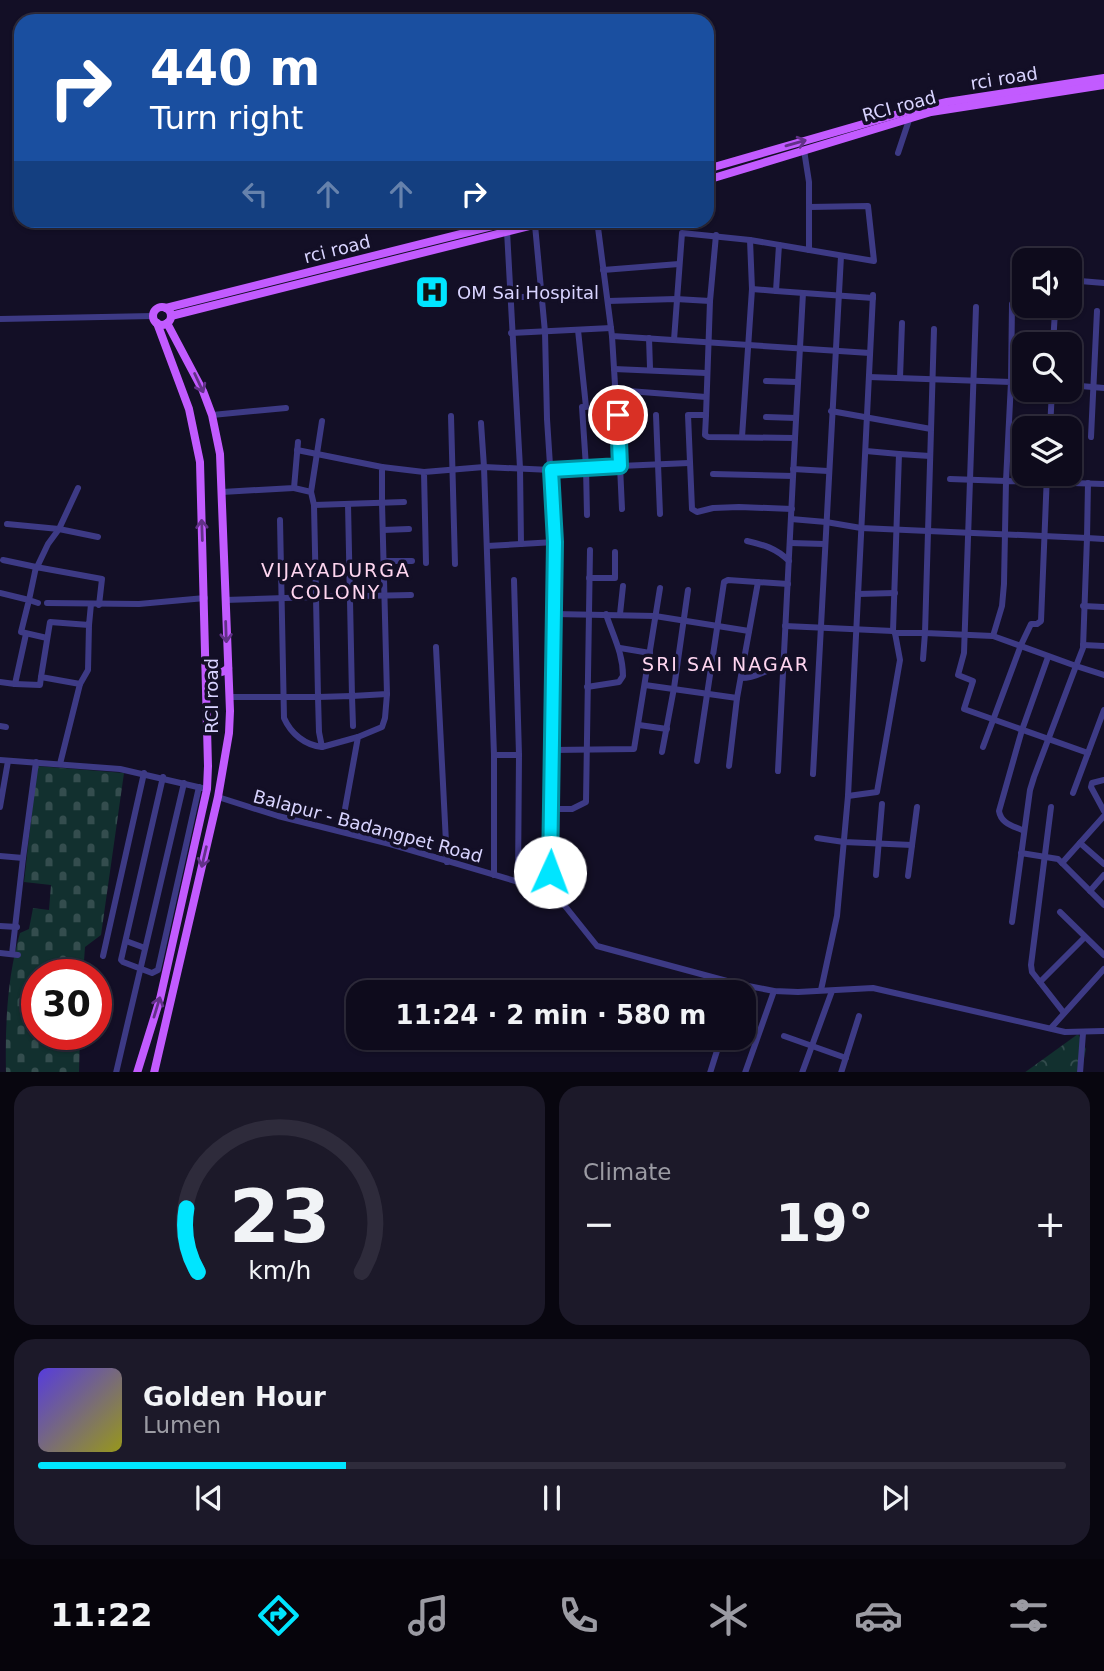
<!DOCTYPE html>
<meta charset="utf-8">
<style>
:root{--surface:#0e0b1c;--page:#1c1929;--text:#f1f3f6;--muted:#9b9ba3;--line:#2e2b3b;--accent:#00e5ff}
body{margin:0;font-family:"DejaVu Sans",sans-serif;background:var(--page);color:var(--text);height:100vh;display:flex;flex-direction:column;font-size:26px;white-space:nowrap}
*{box-sizing:border-box;margin:0}
p{font-size:23px;color:var(--muted)}
.icon{flex:none;width:38px;height:38px;fill:none;stroke:currentColor;stroke-width:2;stroke-linecap:round;stroke-linejoin:round}
.map{position:relative;height:1072px;overflow:hidden}
.details{display:flex;flex-direction:column;gap:14px;padding:14px;background:#08060f;flex:1}
.details>*{flex:none}
.top-card{position:absolute;left:14px;top:14px;width:700px;height:214px;border-radius:21px;box-shadow:0 2px 5px #0004,0 0 0 2px var(--line);background:#1a4fa0;color:#fff;overflow:hidden}
.buttons{position:absolute;left:1012px;top:248px;display:grid;gap:14px}
.buttons a{display:grid;place-items:center;width:70px;height:70px;border-radius:14px;background:var(--surface);box-shadow:0 2px 5px #0004,0 0 0 2px var(--line);font-size:35px}
.speed{position:absolute;left:21px;top:959px;display:flex;gap:14px;font-size:35px;font-weight:700;text-align:center}
.speed>*{display:grid;place-content:center;width:91px;height:91px;border-radius:50%;background:var(--surface);box-shadow:0 2px 5px #0004,0 0 0 2px var(--line);line-height:1}
.speed .limit{border:10px solid #d22;background:#fff;color:#111}
.pin{position:absolute;display:grid;place-items:center;width:60px;height:60px;color:#fff;margin:-30px;border:4px solid #fff;border-radius:50%;box-shadow:0 2px 7px #0007}
.me{position:absolute;width:77px;margin:-38px;rotate:2deg;stroke-linejoin:round;filter:drop-shadow(0 0 5px #0008)}
.turn{display:flex;align-items:center;gap:24px;height:147px;padding:0 21px;font-size:32px}
.turn .icon{width:91px;height:91px;stroke-width:2.5}
.turn b{display:block;font-size:49px;line-height:60px}
.lanes{display:flex;align-items:center;height:66px;padding:0 21px;background:#0003;justify-content:center;gap:35px;direction:ltr}
.lanes .off{opacity:.35}
.big{font-size:52px;font-weight:800;line-height:1.1}
.details .card{flex:1;display:flex;flex-direction:column;justify-content:center;gap:10px;min-width:0;padding:0 24px;border-radius:21px;background:var(--page)}
.details .dial{align-items:center;gap:0}
.dial svg{height:182px;overflow:visible;fill:none;stroke:var(--line);stroke-width:7;stroke-linecap:round;text-anchor:middle}
.dial text{fill:var(--text);stroke:none}
.song{display:flex;align-items:center;gap:21px}
.cover{width:84px;height:84px;border-radius:10px;background:linear-gradient(135deg,hsl(250 70% 55%),hsl(60 70% 35%))}
.played{height:7px;border-radius:4px;background:linear-gradient(90deg,var(--accent) 30%,var(--line) 30%)}
.keys{display:flex;justify-content:space-around;direction:ltr}
.heat{display:flex;justify-content:space-between;align-items:center;font-size:38px;direction:ltr}
.details .tiles{flex:1;display:grid;gap:14px;grid-template-columns:1fr 1fr}
.card:last-child{grid-column:span 2}
.trip{position:absolute;left:346px;top:980px;width:410px;height:70px;border-radius:21px;background:var(--surface);box-shadow:0 2px 5px #0004,0 0 0 2px var(--line);font-weight:800;line-height:70px;text-align:center}
.tab-bar{display:flex;height:112px;justify-content:space-around;align-items:center;background:#06040b;color:var(--muted)}
.tab-bar .icon{width:49px;height:49px}
.tab-bar .selected{color:var(--accent)}
.tab-bar b{font-size:32px;color:var(--text)}
.map>svg:first-child{display:block}
</style>
<div class="map">
<svg width="1104" height="1073" viewBox="0 0 1104 1073">
<defs>
<pattern id="cemetery-stones" width="16" height="16" patternUnits="userSpaceOnUse" patternTransform="scale(1.75)"><rect width="16" height="16" fill="#12302f"/><path d="M2 7V4a2 2 0 0 1 4 0v3zM10 15v-3a2 2 0 0 1 4 0v3z" fill="#344d4e"/></pattern>
<pattern id="park-crowns" width="20" height="18" patternUnits="userSpaceOnUse" patternTransform="scale(1.75)"><rect width="20" height="18" fill="#12302f"/><path d="M2 6a3 3 0 1 1 6 0M12 15a3 3 0 1 1 6 0" fill="none" stroke="#344d4e"/></pattern>
</defs>
<rect width="100%" height="100%" fill="#130f26"/>
<path fill="url(#cemetery-stones)" d="M37 766 124 773 101 935 85 947 83 975H37V1034H80L79 1072 6 1073C5 1026 7 978 20 933L29 929 33 908 49 910 51 885 24 882Z"/>
<path fill="url(#park-crowns)" d="M1078 1034 1086 1049 1081 1072 1024 1073Z"/>
<g fill="none" stroke-linecap="round" stroke-linejoin="round">
<g stroke="#3d3a85" stroke-width="6">
<path d="M804 150 809 182V250"/>
<path d="M898 153 910 117"/>
<path d="M597 220 612 336 870 353"/>
<path d="M535 225 545 332 547 419 555 542 549 891"/>
<path d="M507 231 520 468 521 544"/>
<path d="M603 270 679 264"/>
<path d="M1080 281 1104 283"/>
<path d="M752 289 776 291 779 245"/>
<path d="M776 291 873 298"/>
<path d="M522 297 542 296"/>
<path d="M608 301 676 299 710 301 716 235"/>
<path d="M710 301 706 415H688L692 509 697 512 713 508 739 507 792 509"/>
<path d="M1012 304 1011 382 1024 383"/>
<path d="M976 307 964 653 958 675 973 681 964 709 1088 753"/>
<path d="M0 319 153 316"/>
<path d="M934 329 925 633 993 636 1076 666 1083 648 1087 538 1104 539"/>
<path d="M511 333 611 328"/>
<path d="M612 336 620 466 689 463"/>
<path d="M649 338 650 368"/>
<path d="M674 340 682 233 750 240 874 261 868 206 809 207"/>
<path d="M1053 345 1055 311"/>
<path d="M614 369 706 373"/>
<path d="M869 377 1011 382 1006 481 950 479"/>
<path d="M900 378 902 323"/>
<path d="M766 381 797 382"/>
<path d="M1069 385 1104 388"/>
<path d="M616 390 706 397"/>
<path d="M831 411 931 429"/>
<path d="M212 415 286 408"/>
<path d="M656 415 660 514"/>
<path d="M706 415 705 435 708 437 795 438 778 771"/>
<path d="M451 416 455 564"/>
<path d="M766 417 796 418"/>
<path d="M1050 429 1052 390"/>
<path d="M742 437 752 289 750 240"/>
<path d="M1091 437 1097 311"/>
<path d="M795 438 803 293"/>
<path d="M297 450 382 467V503"/>
<path d="M866 451 899 454"/>
<path d="M382 467 424 472"/>
<path d="M793 469 828 471"/>
<path d="M713 474 793 476"/>
<path d="M222 492 294 488 298 442"/>
<path d="M311 492 322 421"/>
<path d="M348 504 352 696 387 694 382 503"/>
<path d="M314 505 404 502"/>
<path d="M587 515 586 467 620 466 622 509"/>
<path d="M791 519 826 522 861 528 1087 538 1088 483"/>
<path d="M280 520 284 718C291 734 305 745 322 747"/>
<path d="M7 524 59 529 98 537"/>
<path d="M383 530 409 529"/>
<path d="M747 541C764 545 776 548 789 561"/>
<path d="M790 543 825 544"/>
<path d="M487 546 555 542"/>
<path d="M3 560 36 567 38 565 48 544 59 529 78 488"/>
<path d="M384 561H412"/>
<path d="M426 563 424 472 484 467 481 423"/>
<path d="M589 578H615V552"/>
<path d="M514 580 519 755 518 881"/>
<path d="M0 593 29 600 21 632 47 638"/>
<path d="M858 594 895 593"/>
<path d="M225 600 316 597 314 505 311 492 294 488"/>
<path d="M38 603 29 600 36 567 102 579 99 605"/>
<path d="M47 603 139 604 205 598"/>
<path d="M1083 606 1104 607"/>
<path d="M554 614 655 616 749 631"/>
<path d="M620 614 623 586"/>
<path d="M785 626 893 631"/>
<path d="M895 633H925L923 659"/>
<path d="M993 636 1002 606 1004 584 1006 481 1104 484"/>
<path d="M1083 645 1104 646"/>
<path d="M436 647 447 862"/>
<path d="M620 648 650 653"/>
<path d="M741 678C762 678 761 668 782 669"/>
<path d="M0 682 15 684 26 634"/>
<path d="M15 684 40 685 41 677"/>
<path d="M80 684 88 670 89 625"/>
<path d="M645 685 737 698"/>
<path d="M587 687 619 682 623 676C623 653 613 636 606 614"/>
<path d="M229 697H318L319 732 322 747 358 737"/>
<path d="M639 725 667 729"/>
<path d="M0 726 6 727"/>
<path d="M353 726 352 696 318 697 316 597 411 595"/>
<path d="M983 747 1021 645 1031 624H1037L1041 621 1047 474"/>
<path d="M553 750 634 749 660 588"/>
<path d="M662 752 674 688 688 590"/>
<path d="M494 755H519"/>
<path d="M0 760 120 769 202 788"/>
<path d="M697 761 724 582 728 580 788 584"/>
<path d="M60 764 80 684 41 677 50 622 89 625 91 604"/>
<path d="M729 766 737 698 758 582"/>
<path d="M813 774 841 256"/>
<path d="M163 777 121 960 123 962 152 973 158 970 199 787"/>
<path d="M1104 780 1092 783 1091 787 1104 811"/>
<path d="M1073 793 1104 710"/>
<path d="M848 796 877 792 900 660 895 633 893 631 899 454 930 456"/>
<path d="M218 797 278 816 390 844 549 891 557 896 597 946 738 984 774 991 798 992 873 988 1065 1032 1104 1031"/>
<path d="M0 807 8 761"/>
<path d="M1051 807 1031 965 1032 972 1064 1013"/>
<path d="M552 809H572L586 802 590 550"/>
<path d="M341 831 358 737 382 727 385 718 387 694"/>
<path d="M1024 831C1014 826 1001 824 999 811L1022 730 1048 657"/>
<path d="M817 838 844 842 912 845"/>
<path d="M1080 843 1104 864"/>
<path d="M1021 853 1058 859 1104 905"/>
<path d="M0 856 23 858 12 954"/>
<path d="M23 858 36 762"/>
<path d="M1062 863 1104 816"/>
<path d="M494 875V755L484 467 551 470 586 467 582 407H586L578 330"/>
<path d="M876 875 882 804"/>
<path d="M908 876 917 807"/>
<path d="M1090 891 1104 875"/>
<path d="M1060 912 1104 955"/>
<path d="M1012 922 1030 790 1034 777 1076 666 1104 675"/>
<path d="M0 926 17 927"/>
<path d="M126 941 145 948"/>
<path d="M0 953 18 955"/>
<path d="M103 956 144 773"/>
<path d="M1040 982 1085 937"/>
<path d="M821 990 837 916 848 796 873 295"/>
<path d="M1051 1028 1104 969"/>
<path d="M784 1036 846 1058"/>
<path d="M116 1073 184 783"/>
<path d="M710 1073 721 1038"/>
<path d="M745 1073 774 991"/>
<path d="M802 1073 832 991"/>
<path d="M841 1073 859 1016"/>
<path d="M1080 1073 1083 1033"/>
</g>
<g stroke="#c25bff" stroke-width="8">
<path d="M707 169 912 110 947 102 1104 78"/>
<path d="M707 180 931 112 1104 85"/>
<circle cx="162" cy="316" r="9"/>
<path d="M166 308 516 220"/>
<path d="M171 316 553 220"/>
<path d="M206 667C212 674 221 675 228 668"/>
<path d="M137 1073 160 999 207 789 208 766 200 462 189 409 157 323"/>
<path d="M154 1073 218 797 229 733 230 711 220 454 212 415 203 391 167 323"/>
</g>
</g>
<defs><path id="oneway-shaft" d="M-6 0H5M1.5-3L5.5 0L1.5 3" fill="none" stroke-width="1.6" stroke-linecap="round" stroke-linejoin="round" transform="scale(1.75)"/></defs>
<g stroke="#623188">
<use href="#oneway-shaft" transform="translate(796 143) rotate(-16)"/>
<use href="#oneway-shaft" transform="translate(199 383) rotate(65)"/>
<use href="#oneway-shaft" transform="translate(202 530) rotate(-92)"/>
<use href="#oneway-shaft" transform="translate(226 632) rotate(88)"/>
<use href="#oneway-shaft" transform="translate(204 857) rotate(103)"/>
<use href="#oneway-shaft" transform="translate(157 1007) rotate(-73)"/>
</g>
<g fill="none" stroke-linecap="round" stroke-linejoin="round">
<g stroke="#0095a6" stroke-width="18">
<path id="route" d="M550 872 555 542 551 470 620 466 618 415"/>
</g>
<use href="#route" stroke="#00e5ff" stroke-width="12"/>
</g>
<defs>
<g id="hospital-square" transform="scale(1.75)"><rect x="-9" y="-9" width="18" height="18" rx="4" fill="#00e5ff" stroke="#130f26"/><path d="M-5-5h3v3.5h4V-5h3V5h-3V1.5h-4V5h-3Z" fill="#111"/></g>
</defs>
<g fill-rule="evenodd">
<use href="#hospital-square" x="432" y="292"/>
</g>
<g text-anchor="middle" dominant-baseline="central" stroke-width="7" stroke-linejoin="round" paint-order="stroke">
<g font-size="18" fill="#d9d4ff" stroke="#130f26">
<text transform="translate(1004 78) rotate(-9)">rci road</text>
<text transform="translate(899 106) rotate(-15)">RCI road</text>
<text transform="translate(337 249) rotate(-14)">rci road</text>
<text transform="translate(211 696) rotate(-90)">RCI road</text>
<text transform="translate(368 826) rotate(15)">Balapur - Badangpet Road</text>
</g>
<g font-size="18" fill="#d9d4ff" stroke="#130f26" text-anchor="start">
<text x="457" y="292">OM Sai Hospital</text>
</g>
<g font-size="19" letter-spacing="2" fill="#ffd6f0" stroke="#130f26">
<text x="336" y="570">VIJAYADURGA<tspan x="336" dy="22">COLONY</tspan></text>
<text x="726" y="664">SRI SAI NAGAR</text>
</g>
</g>
</svg>
<div class="buttons">
<a><svg class="icon" aria-label="sound" viewBox="0 0 24 24"><path d="M4 9h4l5-4v14l-5-4H4zM17 9q2 3 0 6"/></svg></a>
<a><svg class="icon" aria-label="search" viewBox="0 0 24 24"><circle cx="10" cy="10" r="6"/><path d="M15 15l6 6"/></svg></a>
<a><svg class="icon" aria-label="layers" viewBox="0 0 24 24"><path d="M12 4l9 5-9 5-9-5zM3 14l9 5 9-5"/></svg></a>
</div>
<div class="speed"><div class="limit">30</div></div>
<div class="pin" style="left:618px;top:415px;background:#d93025"><svg class="icon" aria-label="arrive" viewBox="0 0 24 24"><path d="M6 21V4h12l-3 4 3 4H6"/></svg></div>
<svg class="me" style="left:550px;top:872px" viewBox="-20 -20 40 40"><circle r="19" fill="#fff"/><path d="M0-13L10 11 0 6-10 11z" fill="#00e5ff"/></svg>
<div class="trip">11:24 · 2 min · 580 m</div>
<div class="top-card">
<div class="turn"><svg class="icon" aria-label="right" viewBox="0 0 24 24"><path d="M7 20v-9h11M14 6l5 5-5 5"/></svg><div><b>440 m</b>Turn right</div></div>
<div class="lanes"><svg class="icon off" aria-label="left" viewBox="0 0 24 24"><path d="M17 20v-9H6M10 6l-5 5 5 5"/></svg><svg class="icon off" aria-label="ahead" viewBox="0 0 24 24"><path d="M12 20V5M6 11l6-6 6 6"/></svg><svg class="icon off" aria-label="ahead" viewBox="0 0 24 24"><path d="M12 20V5M6 11l6-6 6 6"/></svg><svg class="icon" aria-label="right" viewBox="0 0 24 24"><path d="M7 20v-9h11M14 6l5 5-5 5"/></svg></div>
</div>
</div>
<section class="details">
<div class="tiles">
<div class="card dial"><svg viewBox="0 0 100 80">
<path d="M14 69A42 42 0 1 1 86 69"/>
<path d="M14 69A42 42 0 0 1 9 41" stroke="#00e5ff"/>
<text x="50" y="56" font-size="32" font-weight="700">23</text>
<text x="50" y="72" font-size="11">km/h</text>
</svg></div>
<div class="card"><p>Climate</p>
<div class="heat"><a>−</a><b class="big">19°</b><a>+</a></div>
</div>
<div class="card">
<div class="song"><i class="cover"></i><div><b>Golden Hour</b><p>Lumen</p></div></div>
<div class="played"></div>
<div class="keys"><svg class="icon" aria-label="previous" viewBox="0 0 24 24"><path d="M18 5L8 12l10 7zM5 5v14"/></svg><svg class="icon" aria-label="pause" viewBox="0 0 24 24"><path d="M8 5v14M16 5v14"/></svg><svg class="icon" aria-label="next" viewBox="0 0 24 24"><path d="M6 5l10 7-10 7zM19 5v14"/></svg></div>
</div>
</div>
</section>
<nav class="tab-bar">
<b>11:22</b>
<svg class="icon selected" aria-label="directions" viewBox="0 0 24 24"><path d="M12 3l9 9-9 9-9-9zM9 14v-3h6M13 9l2 2-2 2"/></svg>
<svg class="icon" aria-label="music" viewBox="0 0 24 24"><path d="M9 18V5l10-2v13"/><circle cx="6" cy="18" r="3"/><circle cx="16" cy="16" r="3"/></svg>
<svg class="icon" aria-label="phone" viewBox="0 0 24 24"><path d="M5 4h4l2 5-3 2q2 4 5 5l2-3 5 2v4C11 20 4 13 5 4z"/></svg>
<svg class="icon" aria-label="climate" viewBox="0 0 24 24"><path d="M12 3v18M4 7l16 10M4 17L20 7"/></svg>
<svg class="icon" aria-label="car" viewBox="0 0 24 24"><path d="M5 17H2v-5l4-1 3-4h7l3 4 3 1v5h-3M9 17h6M6 11h13"/><circle cx="7" cy="17" r="2"/><circle cx="17" cy="17" r="2"/></svg>
<svg class="icon" aria-label="filters" viewBox="0 0 24 24"><path d="M4 7h16M4 17h16"/><circle cx="9" cy="7" r="2"/><circle cx="15" cy="17" r="2"/></svg>
</nav>
